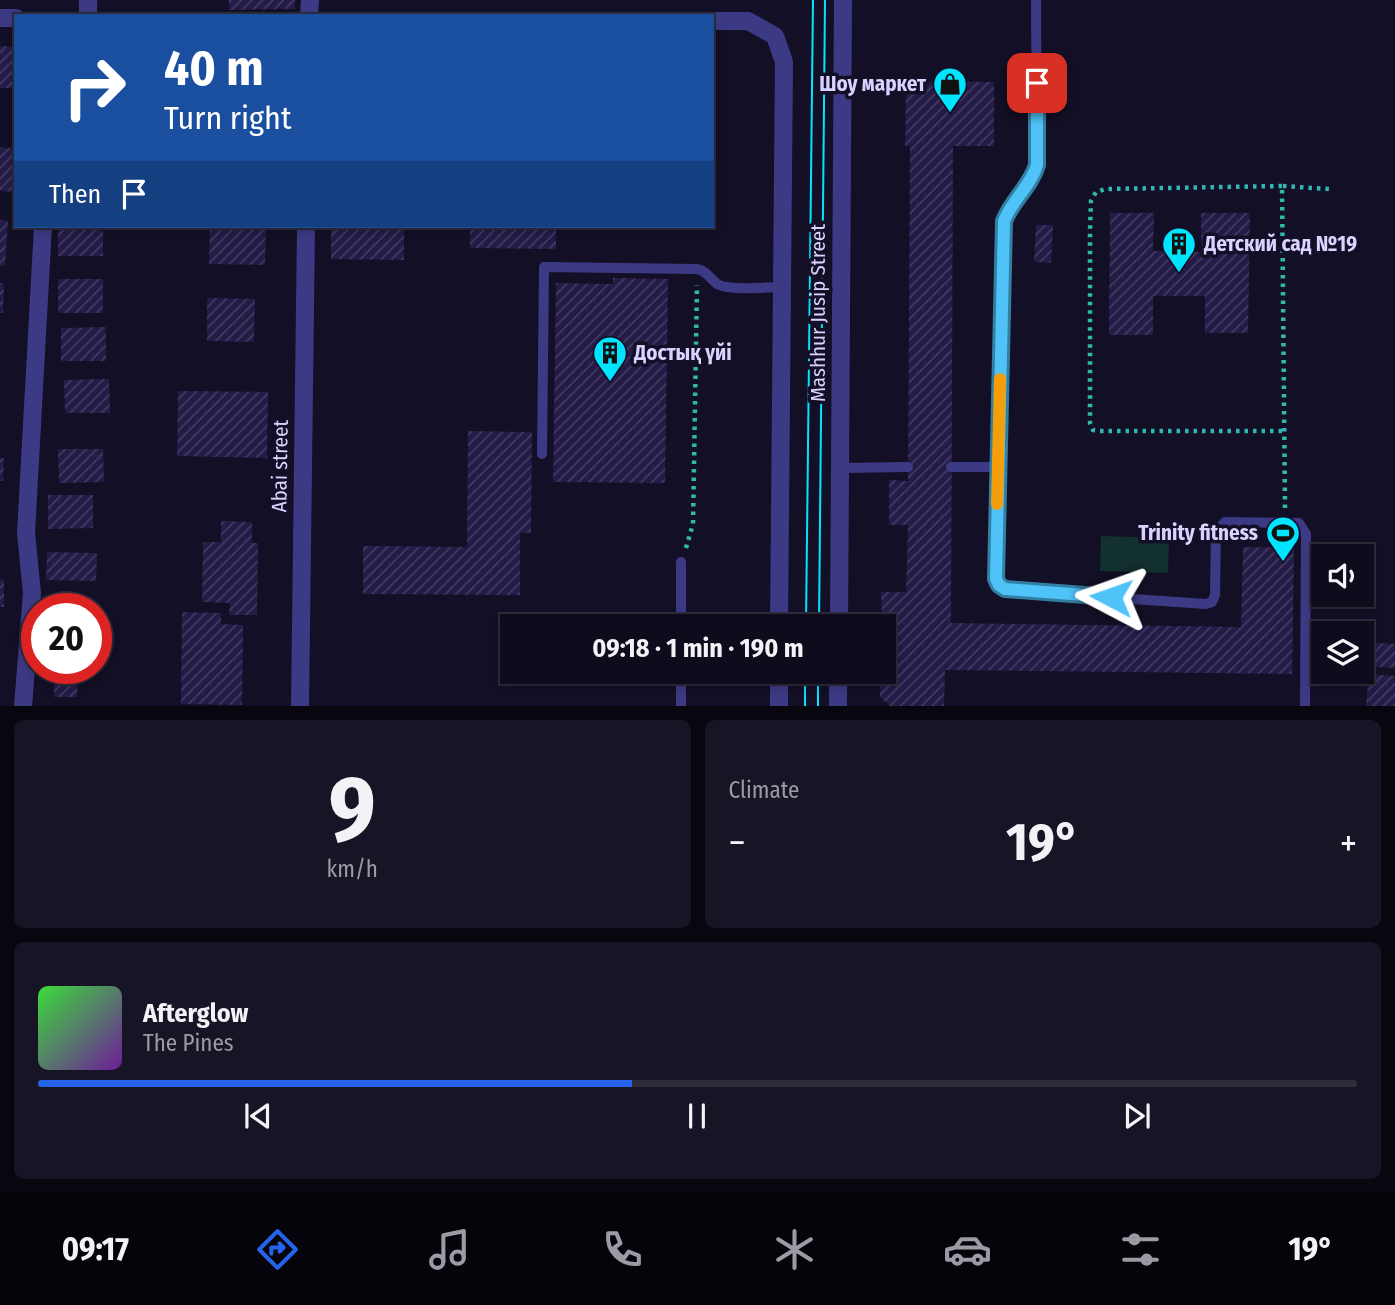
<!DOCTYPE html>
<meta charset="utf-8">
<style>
:root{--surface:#0e0b1c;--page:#171425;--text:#f1f3f6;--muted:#9b9ba3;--line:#2e2b3b;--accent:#2563eb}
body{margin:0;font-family:"Fira Sans Condensed",sans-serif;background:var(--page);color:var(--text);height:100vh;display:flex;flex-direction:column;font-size:26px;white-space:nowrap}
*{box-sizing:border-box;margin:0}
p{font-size:23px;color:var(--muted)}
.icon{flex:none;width:38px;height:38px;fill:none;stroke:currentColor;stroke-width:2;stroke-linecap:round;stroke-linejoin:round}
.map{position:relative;height:706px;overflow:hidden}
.details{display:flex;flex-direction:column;gap:14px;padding:14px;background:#08060f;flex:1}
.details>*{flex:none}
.hud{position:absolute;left:14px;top:14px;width:700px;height:214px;border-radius:0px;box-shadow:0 4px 10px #0003,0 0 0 2px var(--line);background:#1a4fa0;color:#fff;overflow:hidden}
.buttons{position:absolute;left:1311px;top:544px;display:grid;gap:14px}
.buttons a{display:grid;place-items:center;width:63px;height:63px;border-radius:0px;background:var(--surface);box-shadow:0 4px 10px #0003,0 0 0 2px var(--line);font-size:35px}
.speed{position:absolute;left:21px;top:593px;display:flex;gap:14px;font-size:35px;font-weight:700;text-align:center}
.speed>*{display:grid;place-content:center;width:91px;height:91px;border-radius:50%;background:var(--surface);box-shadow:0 4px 10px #0003,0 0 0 2px var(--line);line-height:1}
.speed .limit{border:10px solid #d22;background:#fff;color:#111}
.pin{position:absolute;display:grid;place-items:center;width:60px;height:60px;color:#fff;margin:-30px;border-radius:14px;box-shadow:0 4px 10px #0006}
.me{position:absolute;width:77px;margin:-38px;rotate:274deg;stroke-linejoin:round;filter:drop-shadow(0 0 5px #0008)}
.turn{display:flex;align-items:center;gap:24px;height:147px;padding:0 35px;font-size:32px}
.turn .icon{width:91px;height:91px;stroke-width:2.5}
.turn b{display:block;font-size:49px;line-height:60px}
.then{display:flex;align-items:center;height:66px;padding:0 35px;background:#0003;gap:14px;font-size:26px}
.big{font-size:52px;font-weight:700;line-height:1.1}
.details .widget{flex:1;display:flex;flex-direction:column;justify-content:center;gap:10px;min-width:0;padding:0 24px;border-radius:10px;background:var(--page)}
.details .dial{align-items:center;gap:0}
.dial b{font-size:91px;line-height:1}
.song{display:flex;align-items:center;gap:21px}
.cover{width:84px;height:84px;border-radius:10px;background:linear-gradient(135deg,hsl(120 70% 55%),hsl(280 70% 35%))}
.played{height:7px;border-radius:4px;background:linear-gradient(90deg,var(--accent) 45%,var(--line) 45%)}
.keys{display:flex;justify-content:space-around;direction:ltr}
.heat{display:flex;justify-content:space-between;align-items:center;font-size:38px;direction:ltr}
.details .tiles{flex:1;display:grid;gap:14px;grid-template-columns:1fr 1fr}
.widget:last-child{grid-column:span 2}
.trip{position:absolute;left:500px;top:614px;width:396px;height:70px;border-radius:0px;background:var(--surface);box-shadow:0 4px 10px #0003,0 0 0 2px var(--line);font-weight:700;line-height:70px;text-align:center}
.tabs{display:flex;height:112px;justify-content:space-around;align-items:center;background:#06040b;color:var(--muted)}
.tabs .icon{width:49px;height:49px}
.tabs .active{color:var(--accent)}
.tabs b{font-size:32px;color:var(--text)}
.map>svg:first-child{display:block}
</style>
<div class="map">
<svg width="1395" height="707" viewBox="0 0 1395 707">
<defs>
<pattern id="building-hatch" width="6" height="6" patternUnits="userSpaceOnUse" patternTransform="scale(1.75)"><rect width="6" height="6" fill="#241b47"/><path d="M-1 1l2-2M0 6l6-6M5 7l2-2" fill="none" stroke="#433b63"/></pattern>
</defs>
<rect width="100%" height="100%" fill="#130f26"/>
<path fill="#12302f" d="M1101 536 1169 538 1168 573 1100 571Z"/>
<g fill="url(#building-hatch)">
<path d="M229 0H295V9L229 10Z"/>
<path d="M0 46 16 47V88H0Z"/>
<path d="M906 81 994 82V146H953L951 623 1241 627 1243 547 1294 548 1292 674 945 670 944 707H891L880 697V672H884L881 592H906L908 525H889V480L908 481 910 146H905Z"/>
<path d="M0 147 16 149V192L0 191Z"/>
<path d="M1110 213H1154L1153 251 1201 252V213H1250L1248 333H1205V296H1153V335H1109Z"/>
<path d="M0 220 8 221 5 266H0Z"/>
<path d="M1036 225H1053L1051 263 1034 262Z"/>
<rect x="58" y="226" width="45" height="30"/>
<path d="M210 226H266L265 265 209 264Z"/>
<path d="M331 226H404V260L331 259Z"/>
<path d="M470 226H556V249L470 248Z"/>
<path d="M613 278 668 279 665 483 553 482 556 283 613 284Z"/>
<rect x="58" y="279" width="45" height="34"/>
<path d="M0 283H4L3 313H0Z"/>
<path d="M207 298 255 299 254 342 207 341Z"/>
<path d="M106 327V361H61V328Z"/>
<path d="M109 379 110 413H65L64 380Z"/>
<path d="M178 391 268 392 267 458 177 456Z"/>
<path d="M468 431 532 432 531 533H520V595L363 594V546L467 547Z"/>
<path d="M58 449H103L104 482 59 483Z"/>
<path d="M0 458H4L3 481H0Z"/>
<path d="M48 495H93V528L48 529Z"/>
<path d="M221 521 252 522V543H258L257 615H229L230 603 202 602 203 542H221Z"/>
<path d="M47 552 97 553 96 581 46 580Z"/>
<rect x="0" y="580" width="4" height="27"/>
<path d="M77 594 76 609H54L55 595Z"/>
<path d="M182 612 221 613V624L243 625 242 705 181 704Z"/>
<path d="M1362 642 1395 644V668L1362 666Z"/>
<path d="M54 669H78L77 697H54Z"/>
<path d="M1369 674 1395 676V707H1366Z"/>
</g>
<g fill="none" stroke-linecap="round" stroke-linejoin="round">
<g stroke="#2fb8b0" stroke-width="4.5" stroke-dasharray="3.5 5" stroke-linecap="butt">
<path d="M1282 186 1106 189 1096 192 1091 201 1090 230V423L1093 430 1100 431H1284"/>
<path d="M1285 508 1282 186 1329 189"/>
<path d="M686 548 693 524 697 285"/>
</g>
<g stroke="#3d3a85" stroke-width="10">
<path d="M1036 0 1037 165C1031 186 1012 200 1004 221L996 579 999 585 1014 591 1206 604 1212 602 1215 595 1216 531 1225 522 1299 523 1306 534 1305 707"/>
<path d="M542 454 544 267 697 269C708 271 710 280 719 285 733 291 766 287 782 287"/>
<path d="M951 467H998"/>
<path d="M840 468 908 467"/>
<path d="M681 626V562"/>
<path d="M681 707V672"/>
</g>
<g stroke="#3d3a85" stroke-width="18">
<path d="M88 0V16"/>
<path d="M0 18H16"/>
<path d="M712 21H748L775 36 784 62 779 626"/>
<path d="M23 707 32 593 26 533 43 226"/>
<path d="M779 707V672"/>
</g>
<g stroke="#3d3a85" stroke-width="18">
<path d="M309 16 310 0"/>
<path d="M839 626 843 0"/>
<path d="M300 707 306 226"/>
<path d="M838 707V672"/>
</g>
<g stroke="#00e5ff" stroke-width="2">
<path d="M806 626 813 0"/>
<path d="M819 626 825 0"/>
<path d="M805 707V672"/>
<path d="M818 707V672"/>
</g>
</g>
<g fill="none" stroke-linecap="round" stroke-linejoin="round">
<g stroke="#337fa1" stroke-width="18">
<path id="route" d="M1037 83V165C1031 186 1012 200 1004 221L996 579 999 585 1005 589 1111 597"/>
</g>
<use href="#route" stroke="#4fc3f7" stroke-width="12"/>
<path stroke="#f59e0b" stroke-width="12" d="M997 504 1000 379"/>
</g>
<defs>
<g id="shop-pin" transform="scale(1.75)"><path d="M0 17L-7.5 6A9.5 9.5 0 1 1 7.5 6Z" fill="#00e5ff" stroke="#130f26"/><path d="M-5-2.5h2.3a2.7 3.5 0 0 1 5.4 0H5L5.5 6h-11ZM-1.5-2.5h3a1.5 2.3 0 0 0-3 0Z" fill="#111"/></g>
<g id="building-pin" transform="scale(1.75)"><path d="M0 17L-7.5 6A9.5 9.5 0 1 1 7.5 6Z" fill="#00e5ff" stroke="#130f26"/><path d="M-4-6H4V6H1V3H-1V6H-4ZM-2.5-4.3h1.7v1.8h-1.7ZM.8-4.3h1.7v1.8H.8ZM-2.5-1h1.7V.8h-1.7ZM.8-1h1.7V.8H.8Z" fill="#111"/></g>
<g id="stadium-pin" transform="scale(1.75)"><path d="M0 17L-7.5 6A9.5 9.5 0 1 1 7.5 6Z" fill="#00e5ff" stroke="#130f26"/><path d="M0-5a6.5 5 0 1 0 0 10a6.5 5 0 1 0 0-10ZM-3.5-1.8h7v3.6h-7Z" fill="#111"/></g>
</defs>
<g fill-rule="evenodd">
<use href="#shop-pin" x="950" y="84"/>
<use href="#building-pin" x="1179" y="244"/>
<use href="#building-pin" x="610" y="353"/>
<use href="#stadium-pin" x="1283" y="533"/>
</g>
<g text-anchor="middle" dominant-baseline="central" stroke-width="7" stroke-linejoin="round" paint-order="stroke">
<g font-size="21" font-weight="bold" fill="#d9d4ff" stroke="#130f26" text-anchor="end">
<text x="926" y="84">Шоу маркет</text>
<text x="1204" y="244" text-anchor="start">Детский сад №19</text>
<text x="634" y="353" text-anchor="start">Достық үйі</text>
<text x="1258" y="533">Trinity fitness</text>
</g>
<g font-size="21" fill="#d9d4ff" stroke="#130f26">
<text transform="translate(818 313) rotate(-90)">Mashhur Jusip Street</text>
<text transform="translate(280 466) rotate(-89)">Abai street</text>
</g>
</g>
</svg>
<div class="buttons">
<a><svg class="icon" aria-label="sound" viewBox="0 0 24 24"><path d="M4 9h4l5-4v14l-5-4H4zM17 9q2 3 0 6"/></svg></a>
<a><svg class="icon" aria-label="layers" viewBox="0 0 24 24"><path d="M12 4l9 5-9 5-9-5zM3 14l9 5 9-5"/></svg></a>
</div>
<div class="speed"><div class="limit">20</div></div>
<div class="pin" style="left:1037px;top:83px;background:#d93025"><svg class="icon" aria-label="arrive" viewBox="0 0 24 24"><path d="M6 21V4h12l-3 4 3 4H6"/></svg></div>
<svg class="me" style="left:1111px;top:597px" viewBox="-20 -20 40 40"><path d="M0-17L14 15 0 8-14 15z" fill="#4fc3f7" stroke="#fff" stroke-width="4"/></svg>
<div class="trip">09:18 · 1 min · 190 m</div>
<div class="hud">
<div class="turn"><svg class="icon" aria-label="right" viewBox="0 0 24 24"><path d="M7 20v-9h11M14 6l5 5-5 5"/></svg><div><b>40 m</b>Turn right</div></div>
<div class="then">Then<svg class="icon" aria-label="arrive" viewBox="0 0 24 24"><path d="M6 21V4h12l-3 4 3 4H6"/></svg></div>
</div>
</div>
<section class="details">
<div class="tiles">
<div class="widget dial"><b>9</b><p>km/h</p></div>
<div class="widget"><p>Climate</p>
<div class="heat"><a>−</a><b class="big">19°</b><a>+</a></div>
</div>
<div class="widget">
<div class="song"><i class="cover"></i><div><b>Afterglow</b><p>The Pines</p></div></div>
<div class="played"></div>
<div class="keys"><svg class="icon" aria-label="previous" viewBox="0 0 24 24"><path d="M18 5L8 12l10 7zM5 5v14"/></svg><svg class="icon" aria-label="pause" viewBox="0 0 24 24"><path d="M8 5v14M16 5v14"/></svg><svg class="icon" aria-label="next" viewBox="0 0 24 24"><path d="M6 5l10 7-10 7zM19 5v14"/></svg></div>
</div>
</div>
</section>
<nav class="tabs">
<b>09:17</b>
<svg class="icon active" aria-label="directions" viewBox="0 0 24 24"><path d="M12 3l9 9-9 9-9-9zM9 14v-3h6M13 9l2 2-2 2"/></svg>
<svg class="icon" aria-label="music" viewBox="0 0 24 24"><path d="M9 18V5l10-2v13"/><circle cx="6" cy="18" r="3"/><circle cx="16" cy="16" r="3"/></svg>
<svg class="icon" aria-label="phone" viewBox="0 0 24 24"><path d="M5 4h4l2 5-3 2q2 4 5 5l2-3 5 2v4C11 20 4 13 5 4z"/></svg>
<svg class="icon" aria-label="climate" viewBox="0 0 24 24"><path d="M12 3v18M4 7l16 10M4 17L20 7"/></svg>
<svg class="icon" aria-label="car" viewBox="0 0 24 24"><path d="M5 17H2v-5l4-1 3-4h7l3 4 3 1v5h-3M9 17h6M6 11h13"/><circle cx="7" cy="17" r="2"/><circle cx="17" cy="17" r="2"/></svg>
<svg class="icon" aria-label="filters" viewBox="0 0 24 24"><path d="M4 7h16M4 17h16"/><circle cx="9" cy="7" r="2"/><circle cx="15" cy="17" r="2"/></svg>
<b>19°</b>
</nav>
